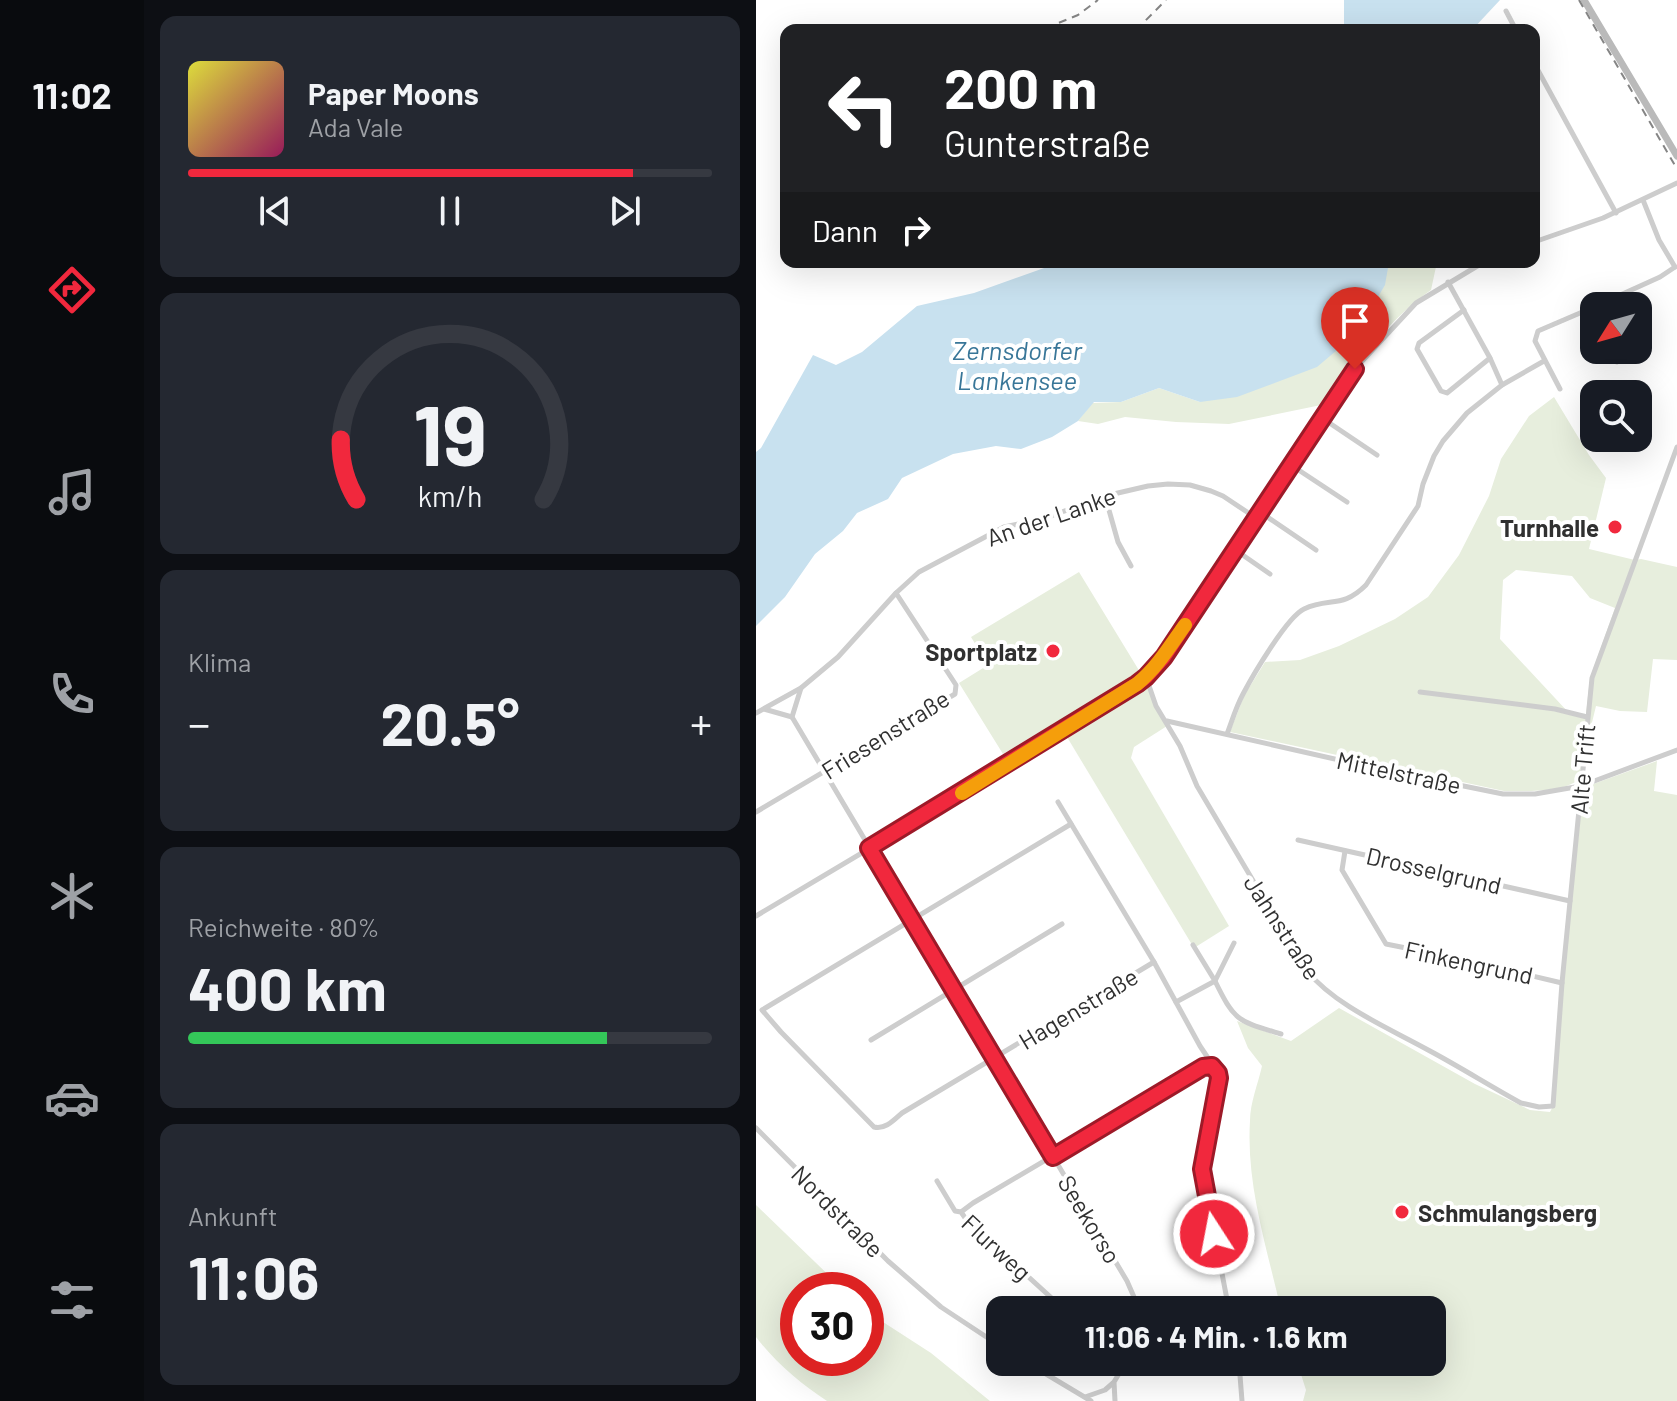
<!DOCTYPE html>
<html lang="de">
<meta charset="utf-8">
<style>
:root{--surface:#171b24;--page:#242831;--text:#f1f3f6;--muted:#9ea1a6;--line:#363941;--accent:#f1283d}
body{margin:0;font-family:Barlow,sans-serif;background:var(--page);color:var(--text);height:100vh;display:flex;flex-direction:column;font-size:30px;white-space:nowrap}
*{box-sizing:border-box;margin:0}
p{font-size:26px;color:var(--muted)}
.icon{flex:none;width:44px;height:44px;fill:none;stroke:currentColor;stroke-width:2;stroke-linecap:round;stroke-linejoin:round}
.map{position:relative;flex:1;overflow:hidden}
.details{display:flex;flex-direction:column;gap:16px;padding:16px;background:#0d0f14;width:612px}
.details>*{flex:none}
.banner{position:absolute;left:24px;top:24px;width:760px;height:244px;border-radius:16px;box-shadow:0 8px 32px #0002;background:#202124;color:#fff;overflow:hidden}
.needle{width:52px;rotate:233deg}
.buttons{position:absolute;left:824px;top:292px;display:grid;gap:16px}
.buttons a{display:grid;place-items:center;width:72px;height:72px;border-radius:16px;background:var(--surface);box-shadow:0 8px 32px #0002;font-size:40px}
.speed{position:absolute;left:24px;top:1272px;display:flex;gap:16px;font-size:40px;font-weight:700;text-align:center}
.speed>*{display:grid;place-content:center;width:104px;height:104px;border-radius:50%;background:var(--surface);box-shadow:0 8px 32px #0002;line-height:1}
.speed .limit{border:12px solid #d22;background:#fff;color:#111}
.pin{position:absolute;display:grid;place-items:center;width:68px;height:68px;color:#fff;margin:-82px -34px;border-radius:50% 50% 50% 0;rotate:-45deg;box-shadow:0 0 8px #0007}
.pin .icon{rotate:45deg}
.me{position:absolute;width:88px;margin:-44px;rotate:349deg;stroke-linejoin:round;filter:drop-shadow(0 0 6px #0008)}
.turn{display:flex;align-items:center;gap:28px;height:168px;padding:0 32px;font-size:36px}
.turn .icon{width:104px;height:104px;stroke-width:2.5}
.turn b{display:block;font-size:56px;line-height:68px}
.then{display:flex;align-items:center;height:76px;padding:0 32px;background:#0003;gap:16px;font-size:30px}
.big{font-size:60px;font-weight:700;line-height:1.1}
.details .widget{flex:1;display:flex;flex-direction:column;justify-content:center;gap:12px;min-width:0;padding:0 28px;border-radius:16px;background:var(--page)}
.details .dial{align-items:center;gap:0}
.dial svg{height:208px;overflow:visible;fill:none;stroke:var(--line);stroke-width:7;stroke-linecap:round;text-anchor:middle}
.dial text{fill:var(--text);stroke:none}
.song{display:flex;align-items:center;gap:24px}
.cover{width:96px;height:96px;border-radius:12px;background:linear-gradient(135deg,hsl(60 70% 55%),hsl(330 70% 35%))}
.played{height:8px;border-radius:4px;background:linear-gradient(90deg,var(--accent) 85%,var(--line) 85%)}
.keys{display:flex;justify-content:space-around;direction:ltr}
.heat{display:flex;justify-content:space-between;align-items:center;font-size:44px;direction:ltr}
.charge{height:12px;border-radius:6px;background:linear-gradient(90deg,#34c759 80%,var(--line) 0)}
.trip{position:absolute;left:230px;top:1296px;width:460px;height:80px;border-radius:16px;background:var(--surface);box-shadow:0 8px 32px #0002;font-weight:700;line-height:80px;text-align:center}
main{display:flex;flex:1;min-height:0}
.tabs{display:flex;flex-direction:column;width:144px;justify-content:space-around;align-items:center;background:#090b0e;color:var(--muted)}
.tabs .icon{width:56px;height:56px}
.tabs .selected{color:var(--accent)}
.tabs b{font-size:36px;color:var(--text)}
.map>svg:first-child{display:block}
</style>
<main>
<nav class="tabs">
<b>11:02</b>
<svg class="icon selected" aria-label="directions" viewBox="0 0 24 24"><path d="M12 3l9 9-9 9-9-9zM9 14v-3h6M13 9l2 2-2 2"/></svg>
<svg class="icon" aria-label="music" viewBox="0 0 24 24"><path d="M9 18V5l10-2v13"/><circle cx="6" cy="18" r="3"/><circle cx="16" cy="16" r="3"/></svg>
<svg class="icon" aria-label="phone" viewBox="0 0 24 24"><path d="M5 4h4l2 5-3 2q2 4 5 5l2-3 5 2v4C11 20 4 13 5 4z"/></svg>
<svg class="icon" aria-label="climate" viewBox="0 0 24 24"><path d="M12 3v18M4 7l16 10M4 17L20 7"/></svg>
<svg class="icon" aria-label="car" viewBox="0 0 24 24"><path d="M5 17H2v-5l4-1 3-4h7l3 4 3 1v5h-3M9 17h6M6 11h13"/><circle cx="7" cy="17" r="2"/><circle cx="17" cy="17" r="2"/></svg>
<svg class="icon" aria-label="filters" viewBox="0 0 24 24"><path d="M4 7h16M4 17h16"/><circle cx="9" cy="7" r="2"/><circle cx="15" cy="17" r="2"/></svg>
</nav>
<section class="details">
<div class="widget">
<div class="song"><i class="cover"></i><div><b>Paper Moons</b><p>Ada Vale</p></div></div>
<div class="played"></div>
<div class="keys"><svg class="icon" aria-label="previous" viewBox="0 0 24 24"><path d="M18 5L8 12l10 7zM5 5v14"/></svg><svg class="icon" aria-label="pause" viewBox="0 0 24 24"><path d="M8 5v14M16 5v14"/></svg><svg class="icon" aria-label="next" viewBox="0 0 24 24"><path d="M6 5l10 7-10 7zM19 5v14"/></svg></div>
</div>
<div class="widget dial"><svg viewBox="0 0 100 80">
<path d="M14 69A42 42 0 1 1 86 69"/>
<path d="M14 69A42 42 0 0 1 8 46" stroke="#f1283d"/>
<text x="50" y="56" font-size="32" font-weight="700">19</text>
<text x="50" y="72" font-size="11">km/h</text>
</svg></div>
<div class="widget"><p>Klima</p>
<div class="heat"><a>−</a><b class="big">20.5°</b><a>+</a></div>
</div>
<div class="widget"><p>Reichweite · 80%</p><b class="big">400 km</b><div class="charge"></div></div>
<div class="widget"><p>Ankunft</p><b class="big">11:06</b></div>
</section>
<div class="map">
<svg width="921" height="1401" viewBox="0 0 921 1401">
<rect width="100%" height="100%" fill="#fff"/>
<g fill="#e7eedd" fill-rule="evenodd">
<path d="M632 262H681L675 290C636 317 597 366 570 404L473 424 420 422 369 417 342 424 322 421 336 403 365 402 403 388 444 402Z"/>
<path d="M798 397 833 455 850 478 833 549 879 560 885 559 921 567V660L897 659 891 712 864 711 840 706 822 780C805 793 768 791 748 791L474 732 488 696 509 662 544 660 583 646 639 619 672 597 703 555 733 496 745 459 773 416ZM760 570 816 576 834 598 859 608 834 678 830 714 812 712 744 639 747 580Z"/>
<path d="M323 572 384 672 247 754 203 683 232 665 215 637Z"/>
<path d="M389 684 411 726 378 747 375 758 473 926 438 948 308 732Z"/>
<path d="M901 761 898 791 921 795V1401H547L550 1390 541 1362H676V1310H525C511 1248 490 1185 494 1121 494 1103 502 1084 506 1066L492 1048 481 1021 535 1041 583 1008 719 1084 774 1110 794 1112 797 1106 801 1044 827 792 829 787Z"/>
<path d="M0 1205 88 1290H42V1358H110V1311L175 1353 234 1401H71C45 1384 19 1362 0 1337Z"/>
</g>
<g fill="#c8e1ef">
<path d="M588 0H744L716 30H586L588 26Z"/>
<path d="M305 262H633L629 285 600 334 561 367 481 397 444 402 403 388 365 402H338L322 421 296 437 265 449 240 446 197 454 146 478 132 499 101 513 87 531 59 554 29 597 0 626V452L5 448 57 355 80 365 106 352 161 306 218 293Z"/>
</g>
<g fill="none" stroke-linecap="round" stroke-linejoin="round">
<g stroke="#cdcdcd" stroke-width="5">
<path d="M750 11 760 30"/>
<path d="M778 63 860 213"/>
<path d="M887 200 903 240 919 267"/>
<path d="M778 242 847 218 921 183"/>
<path d="M692 282 734 358 746 385"/>
<path d="M840 306 904 277 919 267"/>
<path d="M708 310 663 343 661 349 685 391 691 393 734 358"/>
<path d="M861 362 883 352 882 349"/>
<path d="M804 389 779 341 782 331 838 307"/>
<path d="M566 418 621 455"/>
<path d="M535 465 591 502"/>
<path d="M349 496 362 542 375 566"/>
<path d="M504 512 560 550"/>
<path d="M478 549 514 574"/>
<path d="M390 677 400 706 424 746 441 786 550 970C581 1007 631 1027 674 1051 704 1067 734 1086 765 1103L783 1107 797 1106 806 983 836 678 921 447"/>
<path d="M45 688 36 717 371 1281 378 1297 381 1310"/>
<path d="M664 692 799 709 831 717"/>
<path d="M8 709 36 717"/>
<path d="M0 713 45 688 82 657 140 593 163 572 248 527 287 519 349 496 392 486 412 484 434 485 455 491 467 496 500 518"/>
<path d="M411 721 614 767 747 794H779L825 786 921 750"/>
<path d="M471 734C476 721 480 707 487 694 497 675 531 617 548 609 574 597 586 609 610 585L662 506 667 484 678 456 687 441 711 413 746 385 788 361"/>
<path d="M302 802 398 962 444 1046 462 1073 463 1078 446 1169 473 1310"/>
<path d="M0 812 199 694 200 685 140 593"/>
<path d="M315 824 6 1010 25 1032 118 1127C129 1130 138 1120 146 1113L398 962"/>
<path d="M542 840 814 901"/>
<path d="M589 851 586 870 630 944 705 959 806 983"/>
<path d="M0 916 205 794 390 677 408 657 596 372 660 303 728 262"/>
<path d="M478 943 459 981C479 1022 482 1021 525 1034"/>
<path d="M420 1002 459 981 437 945"/>
<path d="M115 1040 306 924"/>
<path d="M0 1128 132 1261 185 1307 244 1346"/>
<path d="M181 1181 199 1211 205 1212 212 1222 300 1302 305 1310"/>
<path d="M205 1212 217 1203 437 1073 447 1067 456 1066"/>
<path d="M270 1362 335 1401"/>
<path d="M435 1362 450 1365 483 1363"/>
<path d="M483 1363 486 1401"/>
<path d="M329 1397 349 1390 357 1383"/>
<path d="M359 1401 358 1382 370 1362"/>
</g>
<path stroke="#bababa" stroke-width="7" d="M828 0 921 156"/>
<g stroke="#858585" stroke-width="2" stroke-dasharray="8 6" stroke-linecap="butt">
<path d="M823 0 921 169"/>
<path d="M290 28 322 15 342 0"/>
<path d="M380 30 410 0"/>
</g>
</g>
<g fill="none" stroke-linecap="round" stroke-linejoin="round">
<g stroke="#9d1a28" stroke-width="20">
<path id="route" d="M458 1234 446 1169 463 1078 462 1073 456 1066 447 1067 297 1157 113 848 381 684 390 677 408 657 599 369"/>
</g>
<use href="#route" stroke="#f1283d" stroke-width="14"/>
<path stroke="#f59e0b" stroke-width="14" d="M206 793 381 684C401 668 414 646 429 625"/>
</g>
<g fill="#f1283d" stroke="#fff" stroke-width="3">
<circle cx="859" cy="527" r="8"/>
<circle cx="297" cy="651" r="8"/>
<circle cx="646" cy="1212" r="8"/>
</g>
<g text-anchor="middle" dominant-baseline="central" stroke-width="8" stroke-linejoin="round" paint-order="stroke">
<g font-size="24" fill="#303030" stroke="#fff">
<text transform="translate(295 516) rotate(-19)">An der Lanke</text>
<text transform="translate(129 734) rotate(-32)">Friesenstraße</text>
<text transform="translate(826 769) rotate(-85)">Alte Trift</text>
<text transform="translate(643 772) rotate(12)">Mittelstraße</text>
<text transform="translate(678 870) rotate(13)">Drosselgrund</text>
<text transform="translate(527 927) rotate(57)">Jahnstraße</text>
<text transform="translate(713 962) rotate(12)">Finkengrund</text>
<text transform="translate(322 1008) rotate(-31)">Hagenstraße</text>
<text transform="translate(82 1211) rotate(45)">Nordstraße</text>
<text transform="translate(334 1219) rotate(59)">Seekorso</text>
<text transform="translate(241 1247) rotate(43)">Flurweg</text>
</g>
<g font-size="24" font-weight="bold" fill="#303030" stroke="#fff" text-anchor="end">
<text x="843" y="527">Turnhalle</text>
<text x="281" y="651">Sportplatz</text>
<text x="662" y="1212" text-anchor="start">Schmulangsberg</text>
</g>
<g font-size="26" font-style="italic" fill="#387698" stroke="#fff">
<text x="261" y="349">Zernsdorfer<tspan x="261" dy="30">Lankensee</tspan></text>
</g>
</g>
</svg>
<div class="buttons">
<a><svg class="needle" viewBox="-14 -14 28 28"><path d="M0-13l5 13h-10z" fill="#e53935"/><path d="M0 13l5-13h-10z" fill="#9ea1a6"/></svg></a>
<a><svg class="icon" aria-label="search" viewBox="0 0 24 24"><circle cx="10" cy="10" r="6"/><path d="M15 15l6 6"/></svg></a>
</div>
<div class="speed"><div class="limit">30</div></div>
<div class="pin" style="left:599px;top:369px;background:#d93025"><svg class="icon" aria-label="arrive" viewBox="0 0 24 24"><path d="M6 21V4h12l-3 4 3 4H6"/></svg></div>
<svg class="me" style="left:458px;top:1234px" viewBox="-20 -20 40 40"><circle r="17" fill="#f1283d" stroke="#fff" stroke-width="3"/><path d="M0-11L8 9 0 5-8 9z" fill="#fff"/></svg>
<div class="trip">11:06 · 4 Min. · 1.6 km</div>
<div class="banner">
<div class="turn"><svg class="icon" aria-label="left" viewBox="0 0 24 24"><path d="M17 20v-9H6M10 6l-5 5 5 5"/></svg><div><b>200 m</b>Gunterstraße</div></div>
<div class="then">Dann<svg class="icon" aria-label="right" viewBox="0 0 24 24"><path d="M7 20v-9h11M14 6l5 5-5 5"/></svg></div>
</div>
</div>
</main>
